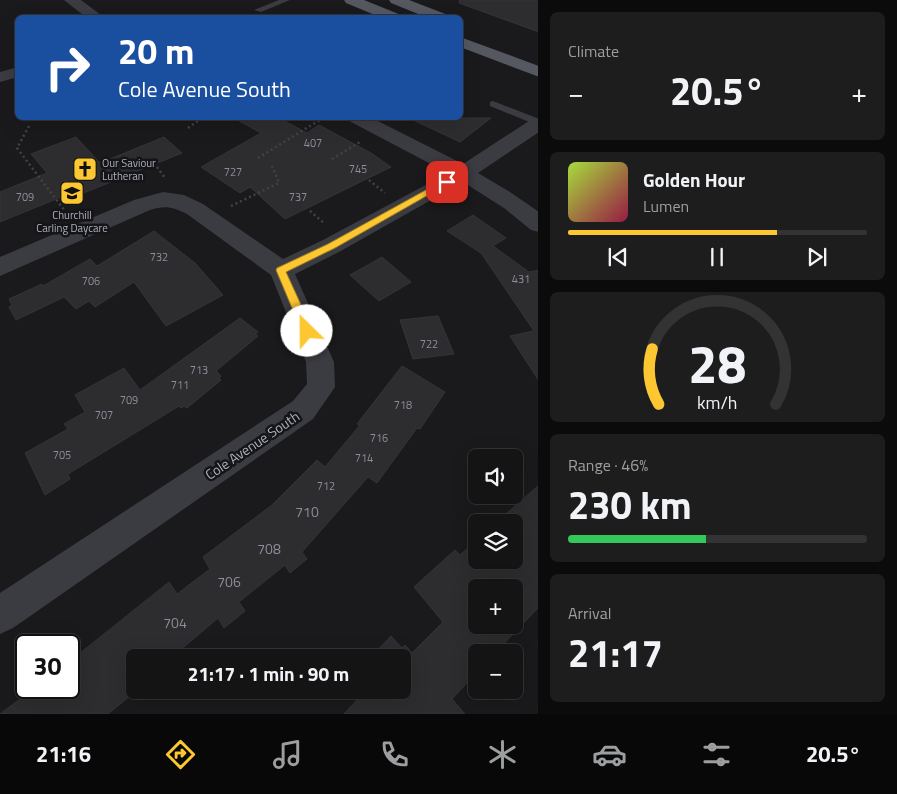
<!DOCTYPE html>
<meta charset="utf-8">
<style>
:root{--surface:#141415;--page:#1d1d1e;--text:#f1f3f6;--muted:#9d9ea0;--line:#333334;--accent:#fdc731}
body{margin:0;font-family:"Titillium Web",sans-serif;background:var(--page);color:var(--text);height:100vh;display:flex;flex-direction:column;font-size:19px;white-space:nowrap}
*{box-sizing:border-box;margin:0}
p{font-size:16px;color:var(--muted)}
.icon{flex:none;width:28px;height:28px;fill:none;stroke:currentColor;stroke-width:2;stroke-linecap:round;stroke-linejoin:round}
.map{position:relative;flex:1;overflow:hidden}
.details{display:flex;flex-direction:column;gap:12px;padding:12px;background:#0b0b0c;width:359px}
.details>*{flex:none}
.top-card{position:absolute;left:15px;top:15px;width:448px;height:105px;border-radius:8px;box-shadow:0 5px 20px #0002,0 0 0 1px var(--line);background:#1a4fa0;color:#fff;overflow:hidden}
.fabs{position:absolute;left:468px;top:449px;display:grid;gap:10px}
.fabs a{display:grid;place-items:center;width:55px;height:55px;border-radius:8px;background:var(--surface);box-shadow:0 5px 20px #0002,0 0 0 1px var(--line);font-size:25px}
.speed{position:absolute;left:15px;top:634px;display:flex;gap:10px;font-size:25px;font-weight:700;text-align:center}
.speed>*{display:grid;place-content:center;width:65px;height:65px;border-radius:50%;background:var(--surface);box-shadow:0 5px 20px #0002,0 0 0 1px var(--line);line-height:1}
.speed .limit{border:2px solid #111;border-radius:8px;background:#fff;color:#111}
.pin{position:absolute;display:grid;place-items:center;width:42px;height:42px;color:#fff;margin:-21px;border-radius:10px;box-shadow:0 2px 8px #0006}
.me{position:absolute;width:55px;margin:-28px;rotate:337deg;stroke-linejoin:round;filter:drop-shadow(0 0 4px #0008)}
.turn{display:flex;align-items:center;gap:18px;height:105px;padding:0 20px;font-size:22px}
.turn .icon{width:65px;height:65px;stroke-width:2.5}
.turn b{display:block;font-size:35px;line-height:42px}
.big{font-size:38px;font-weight:700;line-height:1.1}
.details .tile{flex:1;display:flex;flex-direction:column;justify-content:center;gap:8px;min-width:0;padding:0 18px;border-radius:8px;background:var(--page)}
.details .dial{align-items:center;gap:0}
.dial svg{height:130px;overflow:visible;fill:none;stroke:var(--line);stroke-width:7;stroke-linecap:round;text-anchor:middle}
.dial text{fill:var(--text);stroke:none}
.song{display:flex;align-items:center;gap:15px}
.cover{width:60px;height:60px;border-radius:8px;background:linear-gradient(135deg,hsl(80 70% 55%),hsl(340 70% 35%))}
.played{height:5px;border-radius:2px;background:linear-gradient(90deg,var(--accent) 70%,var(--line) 70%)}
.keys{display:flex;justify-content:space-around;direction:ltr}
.heat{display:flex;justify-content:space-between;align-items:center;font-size:28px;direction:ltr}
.charge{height:8px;border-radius:4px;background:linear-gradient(90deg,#34c759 46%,var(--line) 0)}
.trip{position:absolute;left:126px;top:649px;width:285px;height:50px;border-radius:8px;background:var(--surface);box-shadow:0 5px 20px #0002,0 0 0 1px var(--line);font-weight:700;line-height:50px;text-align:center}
.menu{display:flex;height:80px;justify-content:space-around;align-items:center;background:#080808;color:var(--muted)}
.menu .icon{width:35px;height:35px}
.menu .current{color:var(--accent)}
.menu b{font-size:22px;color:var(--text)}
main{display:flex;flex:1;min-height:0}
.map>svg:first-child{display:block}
</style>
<main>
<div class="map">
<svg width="539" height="714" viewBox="0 0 539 714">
<rect width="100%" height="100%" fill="#1a1a1c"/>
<g fill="#2d2d30" stroke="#343439" fill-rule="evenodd">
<path d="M460 0H539V32L459 3Z"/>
<path d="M234 118H279L307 133 319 125 371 153 391 167 285 219 250 187 240 193 201 167 261 133Z"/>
<path d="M409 118H491L460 142Z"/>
<path d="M76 137 100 163 164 137 182 153 69 199 66 195 0 222V192L47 173 31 154Z"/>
<path d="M473 215 506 238 493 246 529 272 539 270V381L510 336 534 331 481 253 447 231Z"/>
<path d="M154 231 195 263 223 295 166 326 134 282 95 307 89 301 76 309 64 297 16 320 9 307 12 305 9 299 42 284 43 286 90 259 97 266Z"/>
<path d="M382 257 411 282 379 301 350 275Z"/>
<path d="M438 316 454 354 413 359 400 320Z"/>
<path d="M240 318 258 332 255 334 258 336 216 371 221 376 219 378 221 380 187 408 184 406 181 408 179 406 68 474 70 479 45 495 25 453 68 429 64 424 85 412 75 395 124 368 140 390Z"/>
<path d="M402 366 445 392 420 429 417 428 377 483 368 477 302 552 307 559 290 573 285 565 239 602 245 611 224 628 218 618 171 658H135V692L108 714H0L35 688H69V662L169 582 177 594 210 569 203 557 272 505 317 460 325 467 360 425 357 424Z"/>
<path d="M539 485V607L496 652H476V673L452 699 465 714H344L366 690H405L402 687V658H377L374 654 391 636 402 648 405 645 412 653 443 622 414 587 455 550 460 555 476 541V560H514V522H498L499 520ZM476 588H514V625H476Z"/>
</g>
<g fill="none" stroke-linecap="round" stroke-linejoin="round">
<g stroke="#404249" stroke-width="2.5" stroke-dasharray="2 3" stroke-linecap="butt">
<path d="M29 126 17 148 68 215"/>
<path d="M188 128 202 118"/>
<path d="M258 158 323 118"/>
<path d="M332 159 360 142"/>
<path d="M157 167 165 178"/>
<path d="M369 180 385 193"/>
<path d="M231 206 279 183 272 166"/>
<path d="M310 211 325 224"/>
</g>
<g fill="#3b3b42" fill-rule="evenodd">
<path d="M279 0H290L261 12 254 10Z"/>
<path d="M493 101 539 119V126L490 106V102Z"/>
</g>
<g fill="#3b3b42" fill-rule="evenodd">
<path d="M64 0H81L105 18H87Z"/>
<path d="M18 67V77L0 82V72Z"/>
<path d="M349 118H372L463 164 532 119 539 118V132L478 173 510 192 539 212V232L531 230 504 208 463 182 339 252 295 274 334 362 335 387 313 419 13 628 0 634V593L293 401 307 384 306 362 271 275 187 214C173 207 165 205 150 210L0 276V257L134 200 163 192 184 195 203 204 283 259 323 240 448 173 351 122Z"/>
</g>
<g fill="#565861" fill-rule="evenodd">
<path d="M344 0H364L401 15 403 18H382L346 3Z"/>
<path d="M389 0H409L448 15 450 18H428L391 3Z"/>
<path d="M460 37 539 66V77L460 47Z"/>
</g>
</g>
<path fill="#fdc731" stroke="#a48120" d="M444 180H447L451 182 335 248 286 272 313 331 307 336 303 334 276 270 277 268 328 244Z"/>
<defs>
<g id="church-square" transform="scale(1.25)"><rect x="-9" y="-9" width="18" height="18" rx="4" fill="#fdc731" stroke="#151517"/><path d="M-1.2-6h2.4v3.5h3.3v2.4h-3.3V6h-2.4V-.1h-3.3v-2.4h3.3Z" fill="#111"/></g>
<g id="school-square" transform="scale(1.25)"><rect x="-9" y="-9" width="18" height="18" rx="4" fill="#fdc731" stroke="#151517"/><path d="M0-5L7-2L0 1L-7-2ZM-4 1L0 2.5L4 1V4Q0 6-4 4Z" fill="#111"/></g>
</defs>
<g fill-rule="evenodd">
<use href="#church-square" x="85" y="169"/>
<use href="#school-square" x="72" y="193"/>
</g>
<g text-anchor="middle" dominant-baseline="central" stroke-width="5" stroke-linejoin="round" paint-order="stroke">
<g font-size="11" fill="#8c8e99">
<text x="313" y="143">407</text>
<text x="358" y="169">745</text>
<text x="233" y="172">727</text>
<text x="25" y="197">709</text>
<text x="298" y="197">737</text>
<text x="159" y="257">732</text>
<text x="521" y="279">431</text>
<text x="91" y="281">706</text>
<text x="429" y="344">722</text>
<text x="199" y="370">713</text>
<text x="180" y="385">711</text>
<text x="129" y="400">709</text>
<text x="403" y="405">718</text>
<text x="104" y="415">707</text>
<text x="379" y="438">716</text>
<text x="62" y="455">705</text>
<text x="364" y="458">714</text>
<text x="326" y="486">712</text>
</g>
<g font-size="11" fill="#acb0bd" stroke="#151517" text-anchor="start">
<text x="102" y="163">Our Saviour<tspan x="102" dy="13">Lutheran</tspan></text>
<text x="72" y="215" text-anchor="middle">Churchill<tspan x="72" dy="13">Carling Daycare</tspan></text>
</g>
<g font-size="14" fill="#acb0bd" stroke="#151517">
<text transform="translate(252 445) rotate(-34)">Cole Avenue South</text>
</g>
<g font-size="14" fill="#8c8e99">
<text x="307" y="511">710</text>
<text x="269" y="548">708</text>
<text x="229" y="581">706</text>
<text x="175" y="622">704</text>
</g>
</g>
</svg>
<div class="fabs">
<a><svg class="icon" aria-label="sound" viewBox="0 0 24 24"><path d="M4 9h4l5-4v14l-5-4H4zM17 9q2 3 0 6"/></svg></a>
<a><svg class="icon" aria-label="layers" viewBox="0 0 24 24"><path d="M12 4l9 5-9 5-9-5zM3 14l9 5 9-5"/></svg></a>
<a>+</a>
<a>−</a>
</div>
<div class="speed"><div class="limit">30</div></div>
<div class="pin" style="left:447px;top:182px;background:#d93025"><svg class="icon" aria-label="arrive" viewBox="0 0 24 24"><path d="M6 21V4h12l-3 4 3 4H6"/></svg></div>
<svg class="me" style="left:307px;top:331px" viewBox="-20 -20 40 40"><circle r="19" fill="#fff"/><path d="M0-13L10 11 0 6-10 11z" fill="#fdc731"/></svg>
<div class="trip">21:17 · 1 min · 90 m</div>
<div class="top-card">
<div class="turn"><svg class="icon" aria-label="right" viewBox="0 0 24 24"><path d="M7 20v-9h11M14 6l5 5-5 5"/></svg><div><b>20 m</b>Cole Avenue South</div></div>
</div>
</div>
<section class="details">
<div class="tile"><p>Climate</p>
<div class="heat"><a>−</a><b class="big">20.5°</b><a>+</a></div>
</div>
<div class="tile">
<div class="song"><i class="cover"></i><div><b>Golden Hour</b><p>Lumen</p></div></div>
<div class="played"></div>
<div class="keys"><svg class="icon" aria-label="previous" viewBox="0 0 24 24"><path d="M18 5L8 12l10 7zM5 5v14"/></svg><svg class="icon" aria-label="pause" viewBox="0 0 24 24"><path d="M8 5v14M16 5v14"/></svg><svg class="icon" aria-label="next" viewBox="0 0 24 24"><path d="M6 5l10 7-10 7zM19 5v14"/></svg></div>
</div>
<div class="tile dial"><svg viewBox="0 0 100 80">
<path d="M14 69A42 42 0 1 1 86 69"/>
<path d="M14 69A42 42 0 0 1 10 35" stroke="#fdc731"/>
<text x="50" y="56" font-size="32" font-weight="700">28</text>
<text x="50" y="72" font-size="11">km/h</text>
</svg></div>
<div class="tile"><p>Range · 46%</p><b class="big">230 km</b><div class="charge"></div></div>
<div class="tile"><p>Arrival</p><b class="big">21:17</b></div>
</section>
</main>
<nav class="menu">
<b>21:16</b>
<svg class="icon current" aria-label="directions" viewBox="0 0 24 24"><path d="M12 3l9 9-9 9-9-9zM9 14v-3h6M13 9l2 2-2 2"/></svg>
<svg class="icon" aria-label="music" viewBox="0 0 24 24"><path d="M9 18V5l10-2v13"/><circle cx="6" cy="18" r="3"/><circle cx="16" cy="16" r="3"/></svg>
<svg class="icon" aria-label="phone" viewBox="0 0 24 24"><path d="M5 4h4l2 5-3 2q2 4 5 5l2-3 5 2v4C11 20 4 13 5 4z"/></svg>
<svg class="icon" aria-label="climate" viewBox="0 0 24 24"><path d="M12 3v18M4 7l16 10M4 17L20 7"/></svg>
<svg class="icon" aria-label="car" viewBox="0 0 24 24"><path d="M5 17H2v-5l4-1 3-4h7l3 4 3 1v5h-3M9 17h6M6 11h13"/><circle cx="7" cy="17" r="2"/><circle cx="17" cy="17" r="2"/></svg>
<svg class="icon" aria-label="filters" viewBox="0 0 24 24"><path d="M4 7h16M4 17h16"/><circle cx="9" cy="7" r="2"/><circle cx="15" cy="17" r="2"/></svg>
<b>20.5°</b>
</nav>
